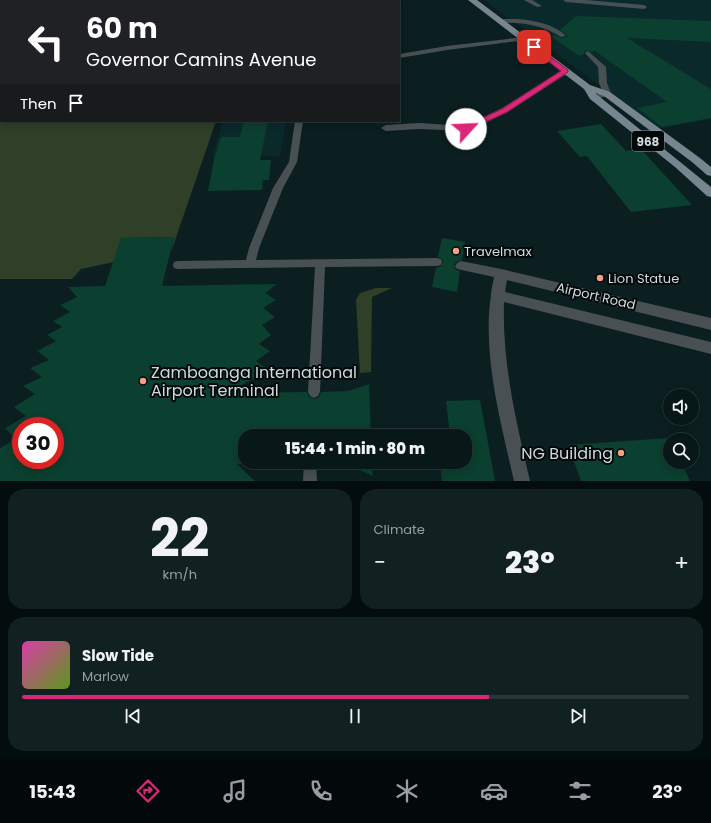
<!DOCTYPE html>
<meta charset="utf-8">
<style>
:root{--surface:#081718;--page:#112021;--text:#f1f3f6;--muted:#989fa2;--line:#293637;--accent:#db2777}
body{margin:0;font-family:Poppins,sans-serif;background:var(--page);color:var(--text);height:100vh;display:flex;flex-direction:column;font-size:15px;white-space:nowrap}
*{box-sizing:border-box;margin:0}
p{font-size:13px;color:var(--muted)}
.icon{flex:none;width:22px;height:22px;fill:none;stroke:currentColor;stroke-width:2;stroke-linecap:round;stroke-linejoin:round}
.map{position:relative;height:481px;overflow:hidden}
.drawer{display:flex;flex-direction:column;gap:8px;padding:8px;background:#040d0d;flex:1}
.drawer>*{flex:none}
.hud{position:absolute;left:0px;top:0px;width:400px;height:122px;box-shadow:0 2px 10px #0003,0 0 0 1px var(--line);background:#202124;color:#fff;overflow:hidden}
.buttons{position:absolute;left:663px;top:389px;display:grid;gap:8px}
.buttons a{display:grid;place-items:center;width:36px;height:36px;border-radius:50%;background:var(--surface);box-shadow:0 2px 10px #0003,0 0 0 1px var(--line);font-size:20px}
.speed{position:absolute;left:12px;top:417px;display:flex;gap:8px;font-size:20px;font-weight:700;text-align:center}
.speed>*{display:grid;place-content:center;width:52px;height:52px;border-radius:50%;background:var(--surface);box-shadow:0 2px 10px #0003,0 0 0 1px var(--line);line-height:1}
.speed .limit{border:6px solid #d22;background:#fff;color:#111}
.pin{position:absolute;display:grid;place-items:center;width:34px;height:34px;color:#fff;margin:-17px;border-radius:8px;box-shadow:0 2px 6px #0006}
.me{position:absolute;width:44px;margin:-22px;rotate:65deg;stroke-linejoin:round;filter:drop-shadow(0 0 3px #0008)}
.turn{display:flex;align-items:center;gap:14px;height:84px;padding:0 20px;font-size:18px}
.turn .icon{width:52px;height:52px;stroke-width:2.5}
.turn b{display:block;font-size:28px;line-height:34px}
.then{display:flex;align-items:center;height:38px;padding:0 20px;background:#0003;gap:8px;font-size:15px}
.big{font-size:30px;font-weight:800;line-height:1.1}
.drawer .tile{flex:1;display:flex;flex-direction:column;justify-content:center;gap:6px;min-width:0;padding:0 14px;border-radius:16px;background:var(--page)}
.drawer .dial{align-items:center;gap:0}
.dial b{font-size:52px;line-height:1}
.song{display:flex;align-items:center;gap:12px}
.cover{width:48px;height:48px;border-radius:6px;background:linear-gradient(135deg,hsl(320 70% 55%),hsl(90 70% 35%))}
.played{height:4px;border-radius:2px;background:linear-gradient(90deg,var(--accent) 70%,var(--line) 70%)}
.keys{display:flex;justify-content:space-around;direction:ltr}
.heat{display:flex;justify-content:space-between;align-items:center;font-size:22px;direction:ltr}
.drawer .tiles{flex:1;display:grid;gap:8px;grid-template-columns:1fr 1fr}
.tile:last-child{grid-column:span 2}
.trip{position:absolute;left:238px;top:429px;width:234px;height:40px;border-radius:16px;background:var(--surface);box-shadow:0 2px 10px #0003,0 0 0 1px var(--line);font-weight:800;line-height:40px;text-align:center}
.tabs{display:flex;height:64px;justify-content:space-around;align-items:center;background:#03090a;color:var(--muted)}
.tabs .icon{width:28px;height:28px}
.tabs .selected{color:var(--accent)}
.tabs b{font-size:18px;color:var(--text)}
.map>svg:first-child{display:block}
</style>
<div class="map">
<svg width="711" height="481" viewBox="0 0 711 481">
<rect width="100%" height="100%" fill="#0b1f20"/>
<g fill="#0a292b">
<path d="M484 0H711V119L658 129Z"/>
<path d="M223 121H286L280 156 213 155Z"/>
</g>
<g fill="#303f27">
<path d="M0 0H11L1 1V121H216L171 252 174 237 121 238 114 262 81 269 72 279H0Z"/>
<path d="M376 288H392L372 297 371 372 360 373 356 300 360 293Z"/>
</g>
<g fill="#0b3f2f" fill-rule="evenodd">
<path d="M576 16 711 21V42L627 38 711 89V118L662 127 637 108 667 102 595 51 592 52 588 50 584 52V54L579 56 552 37 554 35 561 38 567 37V35L560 30Z"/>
<path d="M244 121H268L260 160H271L269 180H263L262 190 208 191 214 159 221 137H240Z"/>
<path d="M601 124 626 151 640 148 692 205 631 212 587 156 580 157 557 131Z"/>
<path d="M174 237 162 286 277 284 265 293 276 300 263 308 275 317 262 325 271 335 259 344 270 351 256 361 268 370 228 393 307 392 309 397 315 399 319 397 321 392 348 391 369 384 371 436H245V462H302V465L237 464 255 481H0V448L16 439 5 428 26 416 14 407 35 394 23 386 42 377 30 368 49 360 37 351 56 341 47 335 62 327 53 321 70 312 60 305 77 297 68 287 105 286 121 238ZM21 426H55V460H21Z"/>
<path d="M442 238 465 242 462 260 456 262 454 265 456 270 460 271 457 292 432 287 436 268 441 266 443 262 442 259 438 257Z"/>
<path d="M480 400 495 481H442L440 465 372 466 373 476 353 467 318 465V462H465V436H428L450 435 446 401Z"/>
<path d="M669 438 670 462H681L690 481H581L568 445Z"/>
</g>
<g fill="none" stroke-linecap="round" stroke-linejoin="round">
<g fill="#495054" fill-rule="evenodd">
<path d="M524 0H532L542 6 537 7Z"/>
<path d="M563 0H586L644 5 647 7 644 9 566 2Z"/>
<path d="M517 19C534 20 554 24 566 36L561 37C542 25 522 22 500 23L497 21 500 19Z"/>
<path d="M524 37 527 39 526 40 447 50 399 58 400 54 447 46Z"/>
<path d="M588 51 606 67 607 83 611 94 610 96 593 99 589 97 603 93 599 83 598 67 585 53Z"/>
<path d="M295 121H303L297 162 283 188 259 248 256 260 437 258 441 259 442 262 441 265 437 266 325 267 320 392 318 396 314 398 310 396 308 392 315 267 178 269 174 268 173 265 174 262 178 261 246 260 249 248 273 188 289 162Z"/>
<path d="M304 462H316L317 481H303Z"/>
</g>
<g fill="#495054" fill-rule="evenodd">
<path d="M565 68 568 69 569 71 568 73 508 112 469 131 419 129 386 131 381 128 386 125 419 123 465 126 502 108Z"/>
<path d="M461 261 501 269 711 318V330L507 280 505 292 711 342V354L504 302C502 363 516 421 530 481H514C501 423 482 355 491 295 491 290 493 283 494 277L457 269 455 266 457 263Z"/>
</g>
<path fill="#76858e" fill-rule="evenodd" d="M468 0H477L590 85 610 92 700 158 711 167V176L707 175 692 162 604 96 595 93 711 187V197L707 196 675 167 590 99 584 89Z"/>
</g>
<path fill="#db2777" stroke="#8e194d" d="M532 46H536L568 70V72L507 112 468 130H463V127L502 109 561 71 532 49Z"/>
<g fill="#f49e88" stroke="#020708" stroke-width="1.5">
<circle cx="456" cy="251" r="4"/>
<circle cx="600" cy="278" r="4"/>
<circle cx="143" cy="381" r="4"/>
<circle cx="621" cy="453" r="4"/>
</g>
<g text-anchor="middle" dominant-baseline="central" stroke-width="4" stroke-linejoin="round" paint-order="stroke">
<rect fill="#020708" stroke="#919b9c" stroke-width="1" x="632" y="131" width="32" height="20" rx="3"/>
<g font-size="12" font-weight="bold" fill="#cedadb">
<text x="648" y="141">968</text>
</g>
<g font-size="13" fill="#cedadb" stroke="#020708" text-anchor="start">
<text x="464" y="251">Travelmax</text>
<text x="608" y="278">Lion Statue</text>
</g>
<g font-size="13" fill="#cedadb" stroke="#020708">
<text transform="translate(596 296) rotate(13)">Airport Road</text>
</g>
<g font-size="16" fill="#cedadb" stroke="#020708" text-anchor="start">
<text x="151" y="372">Zamboanga International<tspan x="151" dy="18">Airport Terminal</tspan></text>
<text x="613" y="453" text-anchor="end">NG Building</text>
</g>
</g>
</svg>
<div class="buttons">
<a><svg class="icon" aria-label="sound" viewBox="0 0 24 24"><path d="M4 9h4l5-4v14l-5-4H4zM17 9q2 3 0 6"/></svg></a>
<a><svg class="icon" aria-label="search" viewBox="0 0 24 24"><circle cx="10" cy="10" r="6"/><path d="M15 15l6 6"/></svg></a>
</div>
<div class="speed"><div class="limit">30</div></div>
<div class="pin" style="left:534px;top:47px;background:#d93025"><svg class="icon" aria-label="arrive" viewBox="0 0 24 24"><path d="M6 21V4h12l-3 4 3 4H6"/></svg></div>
<svg class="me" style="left:466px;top:129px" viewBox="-20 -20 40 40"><circle r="19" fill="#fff"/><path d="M0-13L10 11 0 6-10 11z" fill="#db2777"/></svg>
<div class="trip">15:44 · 1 min · 80 m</div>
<div class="hud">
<div class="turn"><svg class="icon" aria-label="left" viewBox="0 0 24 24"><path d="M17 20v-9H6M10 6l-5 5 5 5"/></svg><div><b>60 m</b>Governor Camins Avenue</div></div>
<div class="then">Then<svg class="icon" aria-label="arrive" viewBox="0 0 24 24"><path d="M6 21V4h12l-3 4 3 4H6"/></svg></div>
</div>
</div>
<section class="drawer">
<div class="tiles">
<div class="tile dial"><b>22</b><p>km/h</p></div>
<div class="tile"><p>Climate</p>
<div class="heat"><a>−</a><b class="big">23°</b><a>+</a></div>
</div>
<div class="tile">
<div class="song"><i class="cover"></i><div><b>Slow Tide</b><p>Marlow</p></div></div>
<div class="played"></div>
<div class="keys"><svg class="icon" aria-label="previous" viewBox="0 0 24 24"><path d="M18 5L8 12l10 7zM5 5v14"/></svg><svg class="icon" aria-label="pause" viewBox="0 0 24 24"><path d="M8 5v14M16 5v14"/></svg><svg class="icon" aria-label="next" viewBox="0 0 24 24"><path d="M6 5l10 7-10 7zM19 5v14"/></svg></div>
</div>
</div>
</section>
<nav class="tabs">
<b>15:43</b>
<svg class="icon selected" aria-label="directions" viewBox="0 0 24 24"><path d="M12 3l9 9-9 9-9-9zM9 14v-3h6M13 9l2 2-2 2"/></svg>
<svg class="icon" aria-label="music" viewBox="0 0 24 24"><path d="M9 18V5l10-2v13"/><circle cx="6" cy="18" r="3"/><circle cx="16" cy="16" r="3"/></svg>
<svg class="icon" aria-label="phone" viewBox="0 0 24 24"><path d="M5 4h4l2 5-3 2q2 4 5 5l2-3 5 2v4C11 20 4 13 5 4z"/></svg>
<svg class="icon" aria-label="climate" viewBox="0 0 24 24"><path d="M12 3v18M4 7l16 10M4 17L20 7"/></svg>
<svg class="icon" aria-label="car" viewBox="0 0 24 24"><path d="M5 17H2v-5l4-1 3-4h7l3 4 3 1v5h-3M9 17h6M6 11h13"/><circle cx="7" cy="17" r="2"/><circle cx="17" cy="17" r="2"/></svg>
<svg class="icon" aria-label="filters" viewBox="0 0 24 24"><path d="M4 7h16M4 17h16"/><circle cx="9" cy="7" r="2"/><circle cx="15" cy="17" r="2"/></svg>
<b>23°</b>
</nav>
